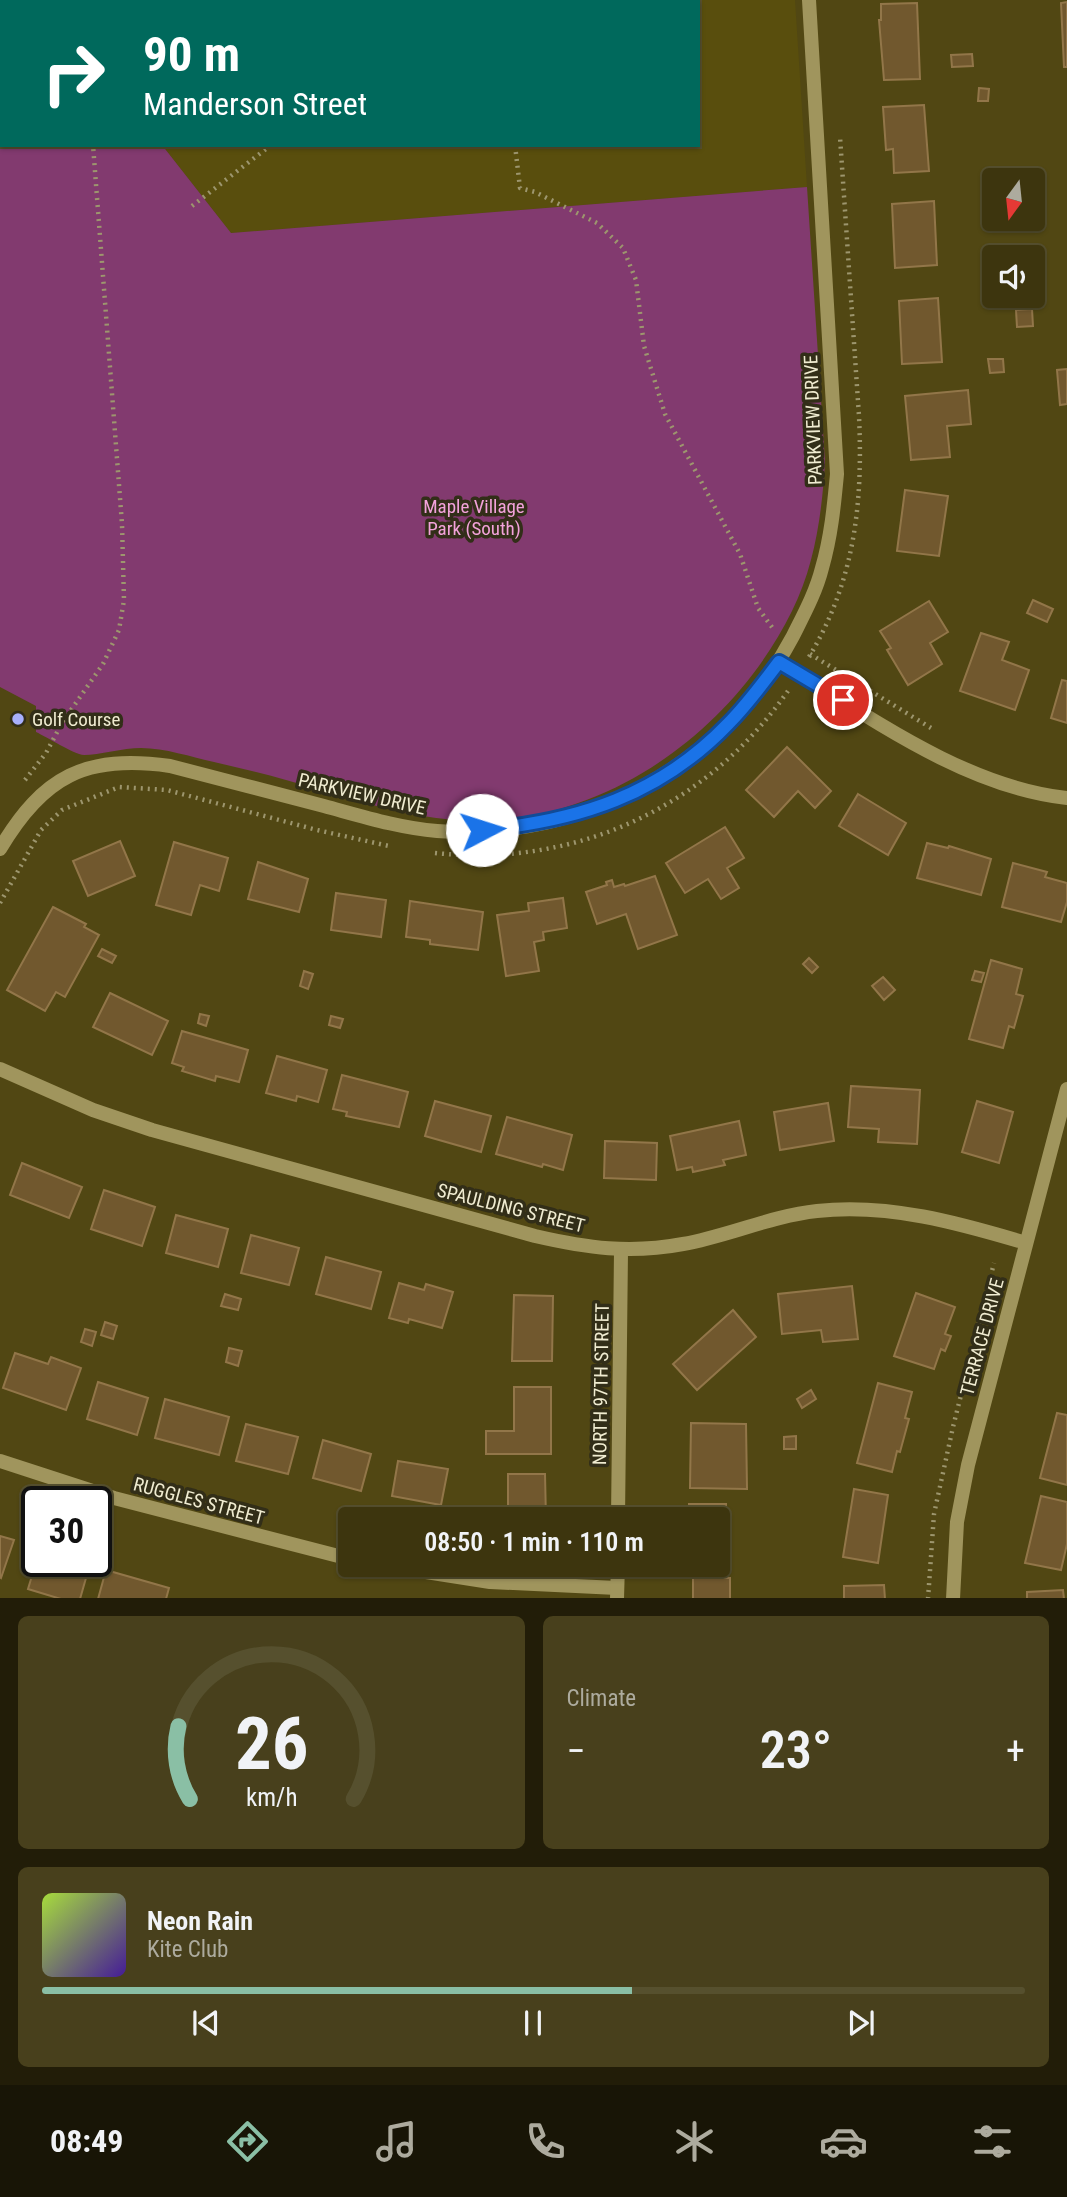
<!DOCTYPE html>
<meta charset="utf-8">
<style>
:root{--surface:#3d350e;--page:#48401c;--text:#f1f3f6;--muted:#adab9e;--line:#56502e;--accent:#8abfa5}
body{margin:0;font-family:"Roboto Condensed",sans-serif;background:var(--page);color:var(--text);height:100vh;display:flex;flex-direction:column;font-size:26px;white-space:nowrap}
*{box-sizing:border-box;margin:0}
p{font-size:23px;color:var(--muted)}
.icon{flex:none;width:38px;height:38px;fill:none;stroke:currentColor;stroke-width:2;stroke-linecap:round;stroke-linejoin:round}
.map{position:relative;height:1598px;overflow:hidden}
.details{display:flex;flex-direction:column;gap:18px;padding:18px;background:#221d08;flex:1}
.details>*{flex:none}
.banner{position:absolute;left:0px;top:0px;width:700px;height:147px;box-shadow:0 2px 5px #0004,0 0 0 2px var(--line);background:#00695c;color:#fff;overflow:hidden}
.needle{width:46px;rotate:195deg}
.tools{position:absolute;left:982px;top:168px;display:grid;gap:14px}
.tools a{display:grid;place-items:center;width:63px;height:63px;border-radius:7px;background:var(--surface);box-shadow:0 2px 5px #0004,0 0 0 2px var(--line);font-size:35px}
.speed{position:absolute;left:21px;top:1486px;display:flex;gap:14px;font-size:35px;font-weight:700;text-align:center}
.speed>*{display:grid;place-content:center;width:91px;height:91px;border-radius:50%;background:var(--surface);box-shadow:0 2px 5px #0004,0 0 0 2px var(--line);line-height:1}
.speed .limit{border:4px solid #111;border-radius:10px;background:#fff;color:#111}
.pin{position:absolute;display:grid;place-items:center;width:60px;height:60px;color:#fff;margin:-30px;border:4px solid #fff;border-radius:50%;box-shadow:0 2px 7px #0007}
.me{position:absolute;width:77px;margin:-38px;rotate:85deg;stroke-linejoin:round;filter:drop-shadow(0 0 5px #0008)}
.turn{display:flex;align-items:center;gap:24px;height:147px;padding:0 28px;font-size:32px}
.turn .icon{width:91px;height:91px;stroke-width:2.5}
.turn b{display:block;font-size:49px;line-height:60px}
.big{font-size:52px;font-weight:600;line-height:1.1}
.details .tile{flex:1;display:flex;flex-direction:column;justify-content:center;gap:10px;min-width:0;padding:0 24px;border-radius:10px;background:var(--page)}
.details .dial{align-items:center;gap:0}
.dial svg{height:182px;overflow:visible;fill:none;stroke:var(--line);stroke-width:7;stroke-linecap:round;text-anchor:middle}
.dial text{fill:var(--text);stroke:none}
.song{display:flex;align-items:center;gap:21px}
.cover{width:84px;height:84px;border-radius:10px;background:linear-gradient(135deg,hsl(80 70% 55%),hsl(260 70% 35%))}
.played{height:7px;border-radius:4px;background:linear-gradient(90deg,var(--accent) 60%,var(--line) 60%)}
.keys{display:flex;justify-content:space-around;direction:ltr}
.heat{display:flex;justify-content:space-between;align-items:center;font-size:38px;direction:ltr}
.details .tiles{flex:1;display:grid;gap:18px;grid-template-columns:1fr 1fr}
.tile:last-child{grid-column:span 2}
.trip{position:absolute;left:338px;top:1507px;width:392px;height:70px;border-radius:7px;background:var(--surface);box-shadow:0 2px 5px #0004,0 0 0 2px var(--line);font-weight:600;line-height:70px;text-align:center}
.dock{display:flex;height:112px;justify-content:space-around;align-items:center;background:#181506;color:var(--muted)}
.dock .icon{width:49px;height:49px}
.dock .selected{color:var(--accent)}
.dock b{font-size:32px;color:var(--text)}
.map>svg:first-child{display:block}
</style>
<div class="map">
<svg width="1067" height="1599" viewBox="0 0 1067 1599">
<rect width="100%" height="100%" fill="#514713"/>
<path fill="#594e0d" d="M47 0H795L807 187 231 233 162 145H698V2Z"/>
<path fill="#823a6f" d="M0 0 49 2H2V145H162L231 233 807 187 825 462C822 513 815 565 792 611 731 735 597 830 456 820 398 816 342 795 286 780 262 773 238 768 214 762 191 757 165 748 141 748 123 748 99 755 84 755 73 754 47 737 36 732V706L0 687Z"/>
<g fill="#71582e" stroke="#927649" stroke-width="2">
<rect x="359" y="0" width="91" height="2"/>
<path d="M1067 2V67H1064L1061 3Z"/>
<path d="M917 3 920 79 884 80 879 20H881V4Z"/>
<path d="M972 54 973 66 952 67 951 55Z"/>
<path d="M979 88 989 89 988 101H978Z"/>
<path d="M924 105 929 171 894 173 893 149 886 150 883 107Z"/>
<path d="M934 201 937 265 895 268 892 204Z"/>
<path d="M1012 296H1026V302L1012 304Z"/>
<path d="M938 298 942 362 902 364 899 301Z"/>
<path d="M1032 309 1033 326 1017 327 1016 310Z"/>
<path d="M988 359H1003L1004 372 990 373Z"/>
<path d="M1067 369V404L1060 405 1057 370Z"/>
<path d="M968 390 971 424 947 426 950 457 911 460 905 396Z"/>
<path d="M905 490 948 496 939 556 897 551Z"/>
<path d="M1033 600 1053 609 1047 622 1027 613Z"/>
<path d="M929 601 948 632 930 643 942 664 908 685 887 650 891 648 880 631Z"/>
<path d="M981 633 1009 642 1002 660 1029 670 1015 710 960 691Z"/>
<path d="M1062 680 1067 681V723L1051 718Z"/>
<path d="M787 747 831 791 815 808 798 791 774 817 746 790Z"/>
<path d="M858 794 906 823 888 855 839 826Z"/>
<path d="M725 827 744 858 727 868 739 888 721 899 708 879 685 893 666 863Z"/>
<path d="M120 841 135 876 88 896 73 861Z"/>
<path d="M174 842 228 858 219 891 200 885 191 915 156 905Z"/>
<path d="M927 843 948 848 949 846 991 859 981 895 917 878Z"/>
<path d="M258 862 308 879 299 912 248 899Z"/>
<path d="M1013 863 1047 872 1045 877 1067 883V902L1061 922 1002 907Z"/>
<path d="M655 876 677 935 638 949 626 914 597 924 586 892 607 885 606 882 612 880 614 887 624 884 625 886Z"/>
<path d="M336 893 386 900 381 937 331 930Z"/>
<path d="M563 898 567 928 543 932 544 940 534 942 539 971 506 976 497 915 529 911 528 903Z"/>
<path d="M410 901 483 912 478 950 430 944V940L406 937Z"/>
<path d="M53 907 86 924 84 927 99 935 65 997 56 992 45 1011 7 990Z"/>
<path d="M102 949 116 956 112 963 98 956Z"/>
<path d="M809 958 818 967 812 973 803 964Z"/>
<path d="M991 960 1022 969 1016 994 1023 996 1014 1028 1009 1026 1003 1048 969 1039Z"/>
<path d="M304 971 313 974 308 989 300 986Z"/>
<path d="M975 971 984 973 981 982 972 980Z"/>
<path d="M883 977 895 990 884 1000 872 986Z"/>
<path d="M110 993 168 1021 152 1055 93 1027Z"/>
<path d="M200 1014 209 1016 206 1026 198 1023Z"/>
<path d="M331 1016 343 1019 340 1028 329 1025Z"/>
<path d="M182 1031 248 1050 239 1082 216 1076 215 1081 182 1071 184 1067 172 1063Z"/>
<path d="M277 1056 327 1070 318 1102 297 1096 296 1101 266 1093Z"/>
<path d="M342 1075 408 1092 399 1127 346 1116 347 1112 333 1109Z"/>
<path d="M851 1086 920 1090 917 1144 878 1142 879 1129 848 1127Z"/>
<path d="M435 1101 491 1116 481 1152 425 1136Z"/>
<path d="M977 1101 1013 1112 999 1163 962 1152Z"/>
<path d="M828 1103 834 1141 780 1150 774 1112Z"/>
<path d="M507 1117 572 1135 563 1170 543 1164 542 1167 496 1154Z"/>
<path d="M739 1121 746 1155 723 1160 725 1165 693 1172 692 1167 677 1170 670 1136Z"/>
<path d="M605 1141 657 1143 656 1180 604 1178Z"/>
<path d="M22 1163 82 1187 69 1218 10 1195Z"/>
<path d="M104 1190 155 1207 142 1246 91 1229Z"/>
<path d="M176 1215 228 1229 218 1267 166 1253Z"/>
<path d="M251 1235 299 1248 289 1285 241 1273Z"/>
<path d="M326 1257 381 1272 371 1309 316 1294Z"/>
<path d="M399 1283 424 1290 426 1284 453 1292 442 1328 409 1319 408 1323 389 1318Z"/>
<path d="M852 1286 858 1339 823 1342 821 1330 782 1334 778 1294Z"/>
<path d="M916 1293 955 1307 945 1334 951 1336 945 1351 941 1349 934 1369 894 1356Z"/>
<path d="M225 1294 241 1299 238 1310 221 1306Z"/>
<path d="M514 1295 553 1296 552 1361H512Z"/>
<path d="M733 1310 756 1337 697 1390 673 1364Z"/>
<path d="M105 1322 117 1326 113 1339 101 1335Z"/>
<path d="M85 1329 96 1332 92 1346 81 1342Z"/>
<path d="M229 1348 242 1351 238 1366 226 1362Z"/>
<path d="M15 1353 48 1364 51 1357 81 1368 66 1410 3 1388Z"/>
<path d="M98 1382 148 1398 137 1435 87 1419Z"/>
<path d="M878 1383 912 1392 905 1418 909 1419 900 1452 897 1451 892 1472 857 1463Z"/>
<path d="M514 1387H551V1454H486V1431H514Z"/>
<path d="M811 1390 816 1399 802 1408 797 1399Z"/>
<path d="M165 1399 229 1417 219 1455 155 1438Z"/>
<path d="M1057 1413 1067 1415V1485L1040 1478Z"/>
<path d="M691 1423 746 1424 747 1489 690 1488Z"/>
<path d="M246 1424 298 1437 288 1474 236 1461Z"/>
<path d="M796 1436V1449H784V1437Z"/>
<path d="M323 1440 371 1454 361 1491 313 1478Z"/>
<path d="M398 1461 448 1469 441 1505 392 1496Z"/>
<path d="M508 1474H545L546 1519H478V1509H508Z"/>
<path d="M854 1489 888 1495 878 1563 843 1557Z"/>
<path d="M1041 1496 1067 1502V1544L1061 1570 1025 1563Z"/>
<path d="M689 1504H726V1555H718V1519H689Z"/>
<path d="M0 1536 14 1540 1 1578 0 1577Z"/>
<path d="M37 1559V1561H68L67 1565 88 1571 80 1599H61L28 1589Z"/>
<path d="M106 1570 169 1588 166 1599H98Z"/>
<rect x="693" y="1578" width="37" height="21"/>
<path d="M884 1585 885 1599H844V1586Z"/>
<path d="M1063 1590 1064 1599H1027V1592Z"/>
</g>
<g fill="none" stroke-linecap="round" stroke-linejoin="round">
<g stroke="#9d966e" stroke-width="4.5" stroke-dasharray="2 5" stroke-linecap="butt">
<path d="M77 0 78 2"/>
<path d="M351 0V2"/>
<path d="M505 0V2"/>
<path d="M515 145 520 188 535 192 597 223 623 248 636 280 644 346 665 414 740 554 758 608 774 630"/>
<path d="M192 206 271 145"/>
<path d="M810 654 931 728"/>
<path d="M809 657C855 580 863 503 859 416L840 137"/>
<path d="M25 780 46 753 62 723 103 664 119 630 124 600 122 524 93 145"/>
<path d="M435 853C578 868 709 806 790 688"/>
<path d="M0 903 41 830 62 810 119 787 167 790 317 830 389 846"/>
<path d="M928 1599 934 1514 953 1427 994 1263"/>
</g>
<g stroke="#a0955d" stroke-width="14">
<path d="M779 661C867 715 964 787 1067 798"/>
<path d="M0 849C43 776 86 754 170 766 221 779 273 793 324 806 361 816 399 828 437 831 583 841 725 765 793 636 804 614 816 592 822 568 831 537 834 506 837 474L809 0"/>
<path d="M0 1069 93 1110 152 1130 535 1236C587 1248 630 1254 683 1244 728 1236 771 1216 817 1211 888 1203 959 1223 1026 1243"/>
<path d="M0 1461 114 1498 350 1559"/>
<path d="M618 1519 621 1251"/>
<path d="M375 1564 490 1582 617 1588"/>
<path d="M617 1599 618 1564"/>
</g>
<path stroke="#a0955d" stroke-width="14" d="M953 1599 957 1522 968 1465 1067 1089"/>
</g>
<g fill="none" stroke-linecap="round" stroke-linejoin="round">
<g stroke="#114b97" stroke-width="18">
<path id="route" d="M482 830C578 821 660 795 728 724 747 705 763 683 779 662L843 700"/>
</g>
<use href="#route" stroke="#1a73e8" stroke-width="12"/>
</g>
<circle fill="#a8b0fc" stroke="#322e18" stroke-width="2.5" cx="18" cy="719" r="7"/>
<g text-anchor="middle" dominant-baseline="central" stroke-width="7" stroke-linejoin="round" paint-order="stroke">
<g font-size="19" fill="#f0ecd1" stroke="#322e18">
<text transform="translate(813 420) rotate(-92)">PARKVIEW DRIVE</text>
<text transform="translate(362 794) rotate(13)">PARKVIEW DRIVE</text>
<text transform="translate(511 1208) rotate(14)">SPAULDING STREET</text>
<text transform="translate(982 1337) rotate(-75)">TERRACE DRIVE</text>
<text transform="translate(601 1384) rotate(-89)">NORTH 97TH STREET</text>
<text transform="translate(199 1501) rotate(15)">RUGGLES STREET</text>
</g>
<g font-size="19" fill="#f3a2db" stroke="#322e18">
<text x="474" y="506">Maple Village<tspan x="474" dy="22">Park (South)</tspan></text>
</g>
<g font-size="19" fill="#f0ecd1" stroke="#322e18" text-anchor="start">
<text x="32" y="719">Golf Course</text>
</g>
</g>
</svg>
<div class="tools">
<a><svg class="needle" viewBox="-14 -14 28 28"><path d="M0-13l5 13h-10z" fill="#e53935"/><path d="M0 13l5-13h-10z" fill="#adab9e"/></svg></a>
<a><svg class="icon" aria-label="sound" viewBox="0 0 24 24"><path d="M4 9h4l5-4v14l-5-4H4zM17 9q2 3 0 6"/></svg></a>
</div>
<div class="speed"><div class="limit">30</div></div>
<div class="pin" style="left:843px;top:700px;background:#d93025"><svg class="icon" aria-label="arrive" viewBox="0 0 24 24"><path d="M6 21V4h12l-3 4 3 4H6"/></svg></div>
<svg class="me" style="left:482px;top:830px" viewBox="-20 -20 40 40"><circle r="19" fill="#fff"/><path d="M0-13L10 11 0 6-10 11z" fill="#1a73e8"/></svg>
<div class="trip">08:50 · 1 min · 110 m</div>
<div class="banner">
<div class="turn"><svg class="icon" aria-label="right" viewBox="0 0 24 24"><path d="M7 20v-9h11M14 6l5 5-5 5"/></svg><div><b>90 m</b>Manderson Street</div></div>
</div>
</div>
<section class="details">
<div class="tiles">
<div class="tile dial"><svg viewBox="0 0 100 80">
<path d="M14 69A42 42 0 1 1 86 69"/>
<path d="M14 69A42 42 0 0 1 9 37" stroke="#8abfa5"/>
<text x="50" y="56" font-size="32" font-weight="700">26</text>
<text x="50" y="72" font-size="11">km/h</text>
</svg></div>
<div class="tile"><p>Climate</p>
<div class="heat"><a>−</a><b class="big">23°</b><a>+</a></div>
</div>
<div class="tile">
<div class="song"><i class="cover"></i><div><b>Neon Rain</b><p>Kite Club</p></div></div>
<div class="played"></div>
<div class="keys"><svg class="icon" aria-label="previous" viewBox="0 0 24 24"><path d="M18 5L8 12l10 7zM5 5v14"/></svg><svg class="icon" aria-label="pause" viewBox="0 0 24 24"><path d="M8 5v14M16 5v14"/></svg><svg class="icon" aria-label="next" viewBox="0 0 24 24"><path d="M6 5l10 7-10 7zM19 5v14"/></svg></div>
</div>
</div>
</section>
<nav class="dock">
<b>08:49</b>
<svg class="icon selected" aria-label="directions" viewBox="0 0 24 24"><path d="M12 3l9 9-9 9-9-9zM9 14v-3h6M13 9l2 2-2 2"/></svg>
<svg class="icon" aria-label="music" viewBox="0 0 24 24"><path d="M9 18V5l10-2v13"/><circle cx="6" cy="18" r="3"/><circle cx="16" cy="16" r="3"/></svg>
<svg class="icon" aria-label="phone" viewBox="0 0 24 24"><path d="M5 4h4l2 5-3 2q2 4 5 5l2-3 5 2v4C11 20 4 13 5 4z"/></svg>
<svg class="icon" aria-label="climate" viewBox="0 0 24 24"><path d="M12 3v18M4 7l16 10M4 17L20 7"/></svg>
<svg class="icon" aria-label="car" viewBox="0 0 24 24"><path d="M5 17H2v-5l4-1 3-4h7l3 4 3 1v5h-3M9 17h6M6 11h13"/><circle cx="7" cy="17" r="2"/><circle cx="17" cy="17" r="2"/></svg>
<svg class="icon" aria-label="filters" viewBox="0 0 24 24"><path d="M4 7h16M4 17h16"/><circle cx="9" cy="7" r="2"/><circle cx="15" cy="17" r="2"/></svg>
</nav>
